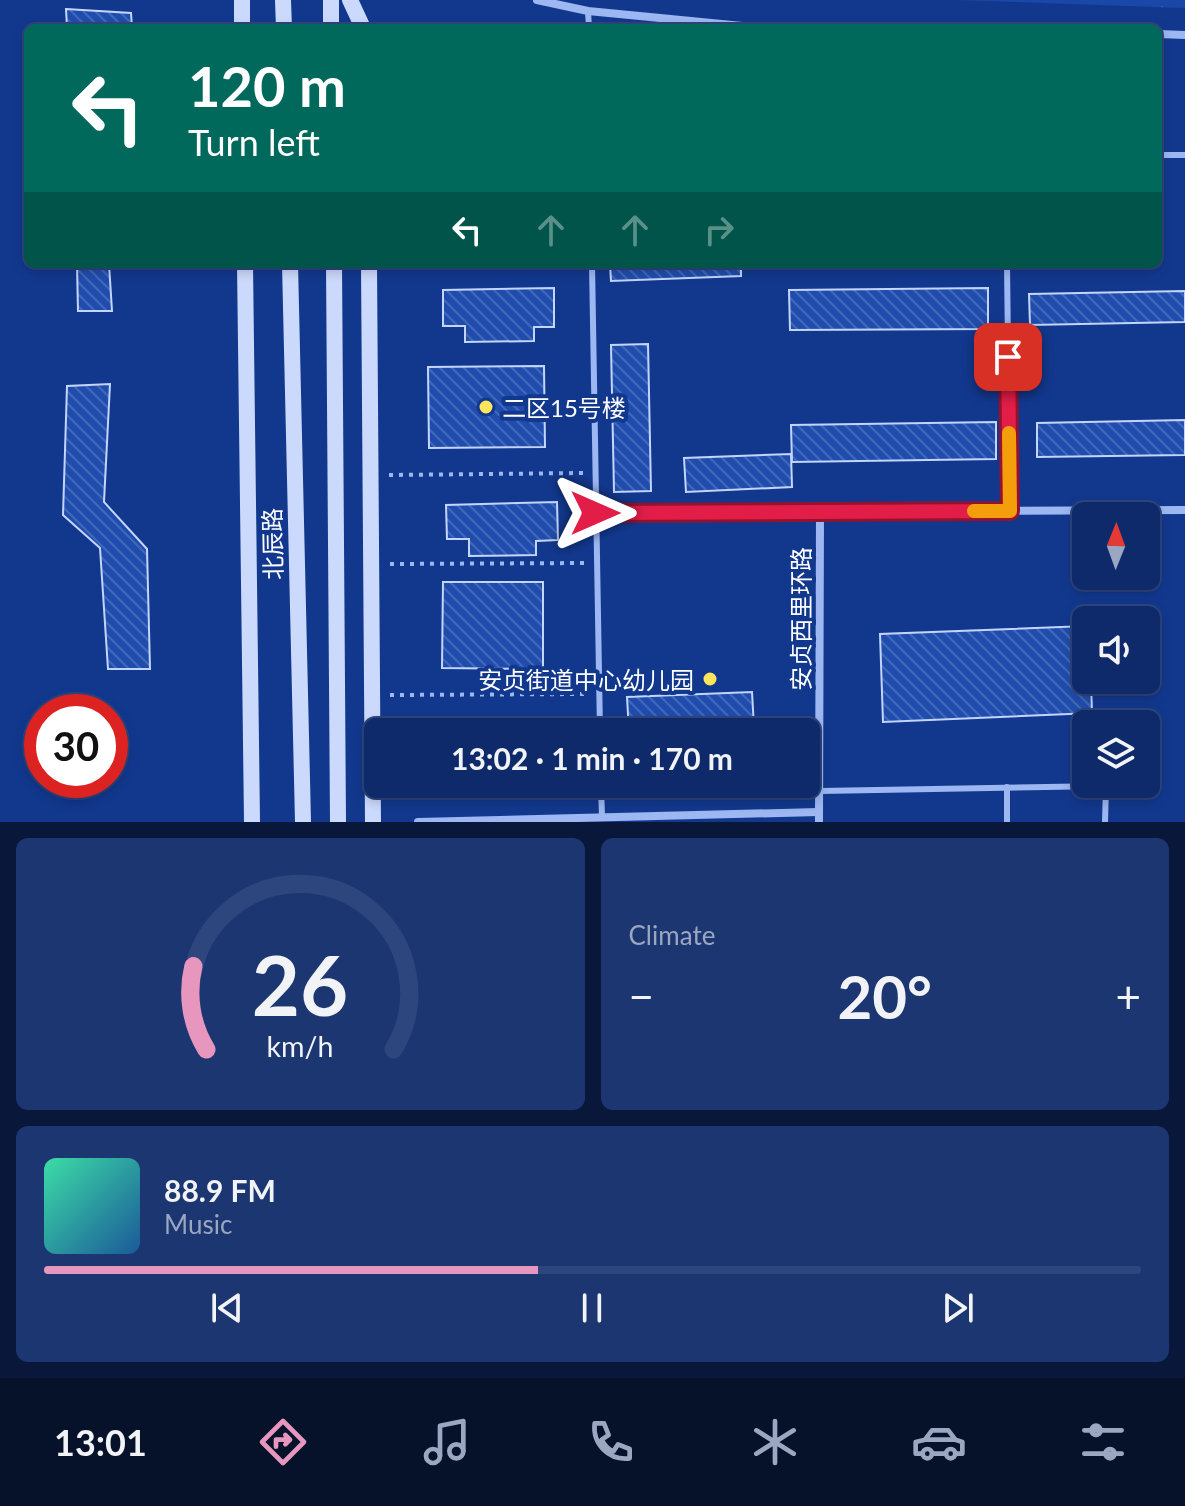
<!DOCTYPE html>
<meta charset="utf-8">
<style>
:root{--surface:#0e2a6a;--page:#1c3672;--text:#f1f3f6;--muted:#9ba7c1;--line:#2e467e;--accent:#e797bd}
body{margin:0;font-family:Lato,"Noto Sans SC",sans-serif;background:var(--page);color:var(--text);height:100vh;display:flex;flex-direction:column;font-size:30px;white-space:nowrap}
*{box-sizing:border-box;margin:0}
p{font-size:26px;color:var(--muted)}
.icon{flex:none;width:44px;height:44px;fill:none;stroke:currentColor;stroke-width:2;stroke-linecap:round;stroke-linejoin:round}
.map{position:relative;height:822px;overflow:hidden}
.side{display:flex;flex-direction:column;gap:16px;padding:16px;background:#08173a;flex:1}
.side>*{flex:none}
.banner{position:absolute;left:24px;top:24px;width:1138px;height:244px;border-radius:12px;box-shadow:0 4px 12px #0003,0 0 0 2px var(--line);background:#00695c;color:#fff;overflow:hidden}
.needle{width:52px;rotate:1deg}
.fabs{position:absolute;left:1072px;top:502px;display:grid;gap:16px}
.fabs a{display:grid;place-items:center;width:88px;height:88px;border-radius:12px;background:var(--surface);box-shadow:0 4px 12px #0003,0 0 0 2px var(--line);font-size:40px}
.speed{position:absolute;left:24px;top:694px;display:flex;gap:16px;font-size:40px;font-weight:700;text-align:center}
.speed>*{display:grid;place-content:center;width:104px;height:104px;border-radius:50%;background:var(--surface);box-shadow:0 4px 12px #0003,0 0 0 2px var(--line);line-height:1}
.speed .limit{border:12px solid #d22;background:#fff;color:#111}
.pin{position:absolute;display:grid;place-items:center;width:68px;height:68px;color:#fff;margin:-34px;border-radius:16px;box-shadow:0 4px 12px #0006}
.me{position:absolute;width:88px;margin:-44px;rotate:90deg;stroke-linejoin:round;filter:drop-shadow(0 0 6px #0008)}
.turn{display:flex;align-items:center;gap:28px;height:168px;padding:0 32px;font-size:36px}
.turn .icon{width:104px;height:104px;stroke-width:2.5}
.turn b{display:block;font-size:56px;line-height:68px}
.lanes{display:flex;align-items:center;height:76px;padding:0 32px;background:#0003;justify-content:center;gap:40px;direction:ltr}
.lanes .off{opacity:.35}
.big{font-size:60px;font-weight:700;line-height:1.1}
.side .card{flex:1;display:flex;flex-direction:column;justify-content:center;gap:12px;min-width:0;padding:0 28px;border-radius:12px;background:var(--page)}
.side .dial{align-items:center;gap:0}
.dial svg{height:208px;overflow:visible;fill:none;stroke:var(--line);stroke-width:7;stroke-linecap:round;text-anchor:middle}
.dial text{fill:var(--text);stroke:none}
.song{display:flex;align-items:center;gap:24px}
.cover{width:96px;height:96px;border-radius:12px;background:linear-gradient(135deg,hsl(160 70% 55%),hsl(210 70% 35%))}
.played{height:8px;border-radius:4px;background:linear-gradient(90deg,var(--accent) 45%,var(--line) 45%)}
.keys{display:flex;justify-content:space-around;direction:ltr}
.heat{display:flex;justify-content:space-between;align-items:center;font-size:44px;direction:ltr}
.side .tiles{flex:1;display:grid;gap:16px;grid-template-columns:1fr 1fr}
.card:last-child{grid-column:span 2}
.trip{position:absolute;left:364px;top:718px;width:456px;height:80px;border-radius:12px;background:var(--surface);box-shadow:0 4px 12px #0003,0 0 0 2px var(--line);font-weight:700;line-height:80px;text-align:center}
.tab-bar{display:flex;height:128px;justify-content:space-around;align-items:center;background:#06112a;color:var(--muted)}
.tab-bar .icon{width:56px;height:56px}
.tab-bar .selected{color:var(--accent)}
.tab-bar b{font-size:36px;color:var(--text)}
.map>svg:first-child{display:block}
</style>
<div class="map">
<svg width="1185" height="822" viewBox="0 0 1185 822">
<defs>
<pattern id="park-tufts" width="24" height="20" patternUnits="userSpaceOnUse" patternTransform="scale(2)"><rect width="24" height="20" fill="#1a48a8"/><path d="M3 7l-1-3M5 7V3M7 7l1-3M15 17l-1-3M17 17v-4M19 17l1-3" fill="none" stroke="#3c63b5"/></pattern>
<pattern id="building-back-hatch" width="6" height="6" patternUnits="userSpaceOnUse" patternTransform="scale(2)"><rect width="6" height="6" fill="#204dad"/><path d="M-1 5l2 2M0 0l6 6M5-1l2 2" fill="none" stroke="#4168b9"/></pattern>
</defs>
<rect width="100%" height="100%" fill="#12388e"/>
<path fill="url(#park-tufts)" d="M958 0H1185V8Z"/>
<g fill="url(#building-back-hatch)" stroke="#c3d5fc" stroke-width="2">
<path d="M66 9 131 13 132 28H67Z"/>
<rect x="1158" y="94" width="4" height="34"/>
<path d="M77 264H109L112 311H78Z"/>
<path d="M610 264H741V276L611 281Z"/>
<path d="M554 288V327H534V341L465 342V326H443V290Z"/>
<path d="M988 288V329L790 330 789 290Z"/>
<path d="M1185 291V322L1030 325 1029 294Z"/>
<path d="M648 344 651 491 614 492 611 345Z"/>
<path d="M544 366 545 447 429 448 428 367Z"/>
<path d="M110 384 104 502 147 549 150 669H108L100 548 63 515 67 386Z"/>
<path d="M1185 420V455L1037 457V423Z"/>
<path d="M996 422V459L792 462 791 425Z"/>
<path d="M791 454 792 487 686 492 684 458Z"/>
<path d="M557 502 558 540 536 541V555L469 556V539H447L446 505Z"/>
<path d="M443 582H543V669L442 668Z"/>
<path d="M1086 626V680H1091L1092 713 883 722 880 634Z"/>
<path d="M752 692 754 727 629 732 627 697Z"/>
<path d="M565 728V732H453V729Z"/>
</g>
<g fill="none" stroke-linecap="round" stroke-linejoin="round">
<g stroke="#9cb7f1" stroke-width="4" stroke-dasharray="4 6" stroke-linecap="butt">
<path d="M389 475 584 473"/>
<path d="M390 564 586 563"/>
<path d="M390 695 585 694"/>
</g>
<g stroke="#9cb7f1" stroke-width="6">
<path d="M588 11 589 28"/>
<path d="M1158 155H1185"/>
<path d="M592 264 600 732"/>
<path d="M1007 264 1010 511"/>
<path d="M601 784 602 817"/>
<path d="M1007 787V822"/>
<path d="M820 791 1106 786 1105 822"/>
</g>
<g stroke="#9cb7f1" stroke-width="8">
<path d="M537 0 588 11 763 28"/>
<path d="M1158 34 1185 35"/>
<path d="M595 513 1185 510"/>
<path d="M418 822 819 812"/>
<path d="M819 822 820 512"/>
</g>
<g stroke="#cbd9fc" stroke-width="16">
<path d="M242 0V28"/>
<path d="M283 0 284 28"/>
<path d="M331 0V28"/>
<path d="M350 0 363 28"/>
<path d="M245 264 252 822"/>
<path d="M290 264 303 822"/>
<path d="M334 264 338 822"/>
<path d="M369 264 373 822"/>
</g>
</g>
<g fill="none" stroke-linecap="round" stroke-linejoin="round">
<g stroke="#92132f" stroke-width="20">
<path id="route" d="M595 513 1010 511 1008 357"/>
</g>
<use href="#route" stroke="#e11d48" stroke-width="14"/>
<path stroke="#f59e0b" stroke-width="14" d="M974 511H1010L1009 433"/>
</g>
<g fill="#ffe55c" stroke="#12388e" stroke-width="3">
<circle cx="486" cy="407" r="8"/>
<circle cx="710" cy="679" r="8"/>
</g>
<g text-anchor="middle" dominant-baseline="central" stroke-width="8" stroke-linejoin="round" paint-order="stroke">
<g font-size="24" fill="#fff" stroke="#12388e" text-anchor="start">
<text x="502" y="407">二区15号楼</text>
<text x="694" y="679" text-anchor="end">安贞街道中心幼儿园</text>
</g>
<g font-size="24" fill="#fff" stroke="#12388e">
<text transform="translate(272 544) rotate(-91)">北辰路</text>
<text transform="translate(800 619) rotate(-90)">安贞西里环路</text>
</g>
</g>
</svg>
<div class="fabs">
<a><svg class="needle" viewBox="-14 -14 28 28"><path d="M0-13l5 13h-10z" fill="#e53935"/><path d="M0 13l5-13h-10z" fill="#9ba7c1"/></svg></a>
<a><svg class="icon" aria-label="sound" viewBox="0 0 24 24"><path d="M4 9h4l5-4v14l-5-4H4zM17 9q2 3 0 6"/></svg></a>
<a><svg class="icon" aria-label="layers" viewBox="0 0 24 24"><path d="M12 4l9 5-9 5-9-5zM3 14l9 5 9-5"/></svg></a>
</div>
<div class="speed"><div class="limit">30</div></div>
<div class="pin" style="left:1008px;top:357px;background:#d93025"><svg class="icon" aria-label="arrive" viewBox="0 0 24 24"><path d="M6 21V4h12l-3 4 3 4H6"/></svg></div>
<svg class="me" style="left:595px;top:513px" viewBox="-20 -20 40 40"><path d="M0-17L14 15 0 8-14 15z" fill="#e11d48" stroke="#fff" stroke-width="4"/></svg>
<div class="trip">13:02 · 1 min · 170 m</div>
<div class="banner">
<div class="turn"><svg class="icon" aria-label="left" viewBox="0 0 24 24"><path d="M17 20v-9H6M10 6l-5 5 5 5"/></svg><div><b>120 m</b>Turn left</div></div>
<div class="lanes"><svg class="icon" aria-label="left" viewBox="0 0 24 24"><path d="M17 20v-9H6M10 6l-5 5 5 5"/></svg><svg class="icon off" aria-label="ahead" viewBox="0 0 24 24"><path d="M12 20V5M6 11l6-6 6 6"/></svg><svg class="icon off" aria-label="ahead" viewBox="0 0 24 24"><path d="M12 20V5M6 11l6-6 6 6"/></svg><svg class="icon off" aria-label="right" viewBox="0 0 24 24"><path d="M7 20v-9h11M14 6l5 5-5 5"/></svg></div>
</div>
</div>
<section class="side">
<div class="tiles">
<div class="card dial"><svg viewBox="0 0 100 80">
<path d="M14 69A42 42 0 1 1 86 69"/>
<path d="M14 69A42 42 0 0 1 9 37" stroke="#e797bd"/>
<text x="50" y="56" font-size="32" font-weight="700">26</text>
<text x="50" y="72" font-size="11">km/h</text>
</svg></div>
<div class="card"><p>Climate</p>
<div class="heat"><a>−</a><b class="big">20°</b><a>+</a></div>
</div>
<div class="card">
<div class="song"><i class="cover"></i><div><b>88.9 FM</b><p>Music</p></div></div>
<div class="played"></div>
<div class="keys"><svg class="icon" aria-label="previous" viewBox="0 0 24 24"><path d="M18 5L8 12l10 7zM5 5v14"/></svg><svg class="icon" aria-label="pause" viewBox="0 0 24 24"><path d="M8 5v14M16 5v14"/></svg><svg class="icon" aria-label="next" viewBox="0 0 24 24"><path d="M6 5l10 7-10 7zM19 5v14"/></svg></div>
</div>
</div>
</section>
<nav class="tab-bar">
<b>13:01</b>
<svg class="icon selected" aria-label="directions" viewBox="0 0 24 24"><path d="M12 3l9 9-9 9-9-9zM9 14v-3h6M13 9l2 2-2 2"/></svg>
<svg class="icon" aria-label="music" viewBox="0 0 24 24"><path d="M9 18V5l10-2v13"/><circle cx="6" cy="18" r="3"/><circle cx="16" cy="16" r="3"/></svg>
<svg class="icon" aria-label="phone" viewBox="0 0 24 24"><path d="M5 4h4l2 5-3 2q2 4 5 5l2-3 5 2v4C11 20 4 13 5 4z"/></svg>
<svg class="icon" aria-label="climate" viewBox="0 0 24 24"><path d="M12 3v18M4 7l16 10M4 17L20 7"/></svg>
<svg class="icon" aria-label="car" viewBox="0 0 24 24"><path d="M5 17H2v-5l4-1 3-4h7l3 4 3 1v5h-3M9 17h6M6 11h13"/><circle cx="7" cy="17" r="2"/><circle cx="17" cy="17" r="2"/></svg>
<svg class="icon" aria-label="filters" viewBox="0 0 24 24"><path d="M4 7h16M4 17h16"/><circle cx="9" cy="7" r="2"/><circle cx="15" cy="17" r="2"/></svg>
</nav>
